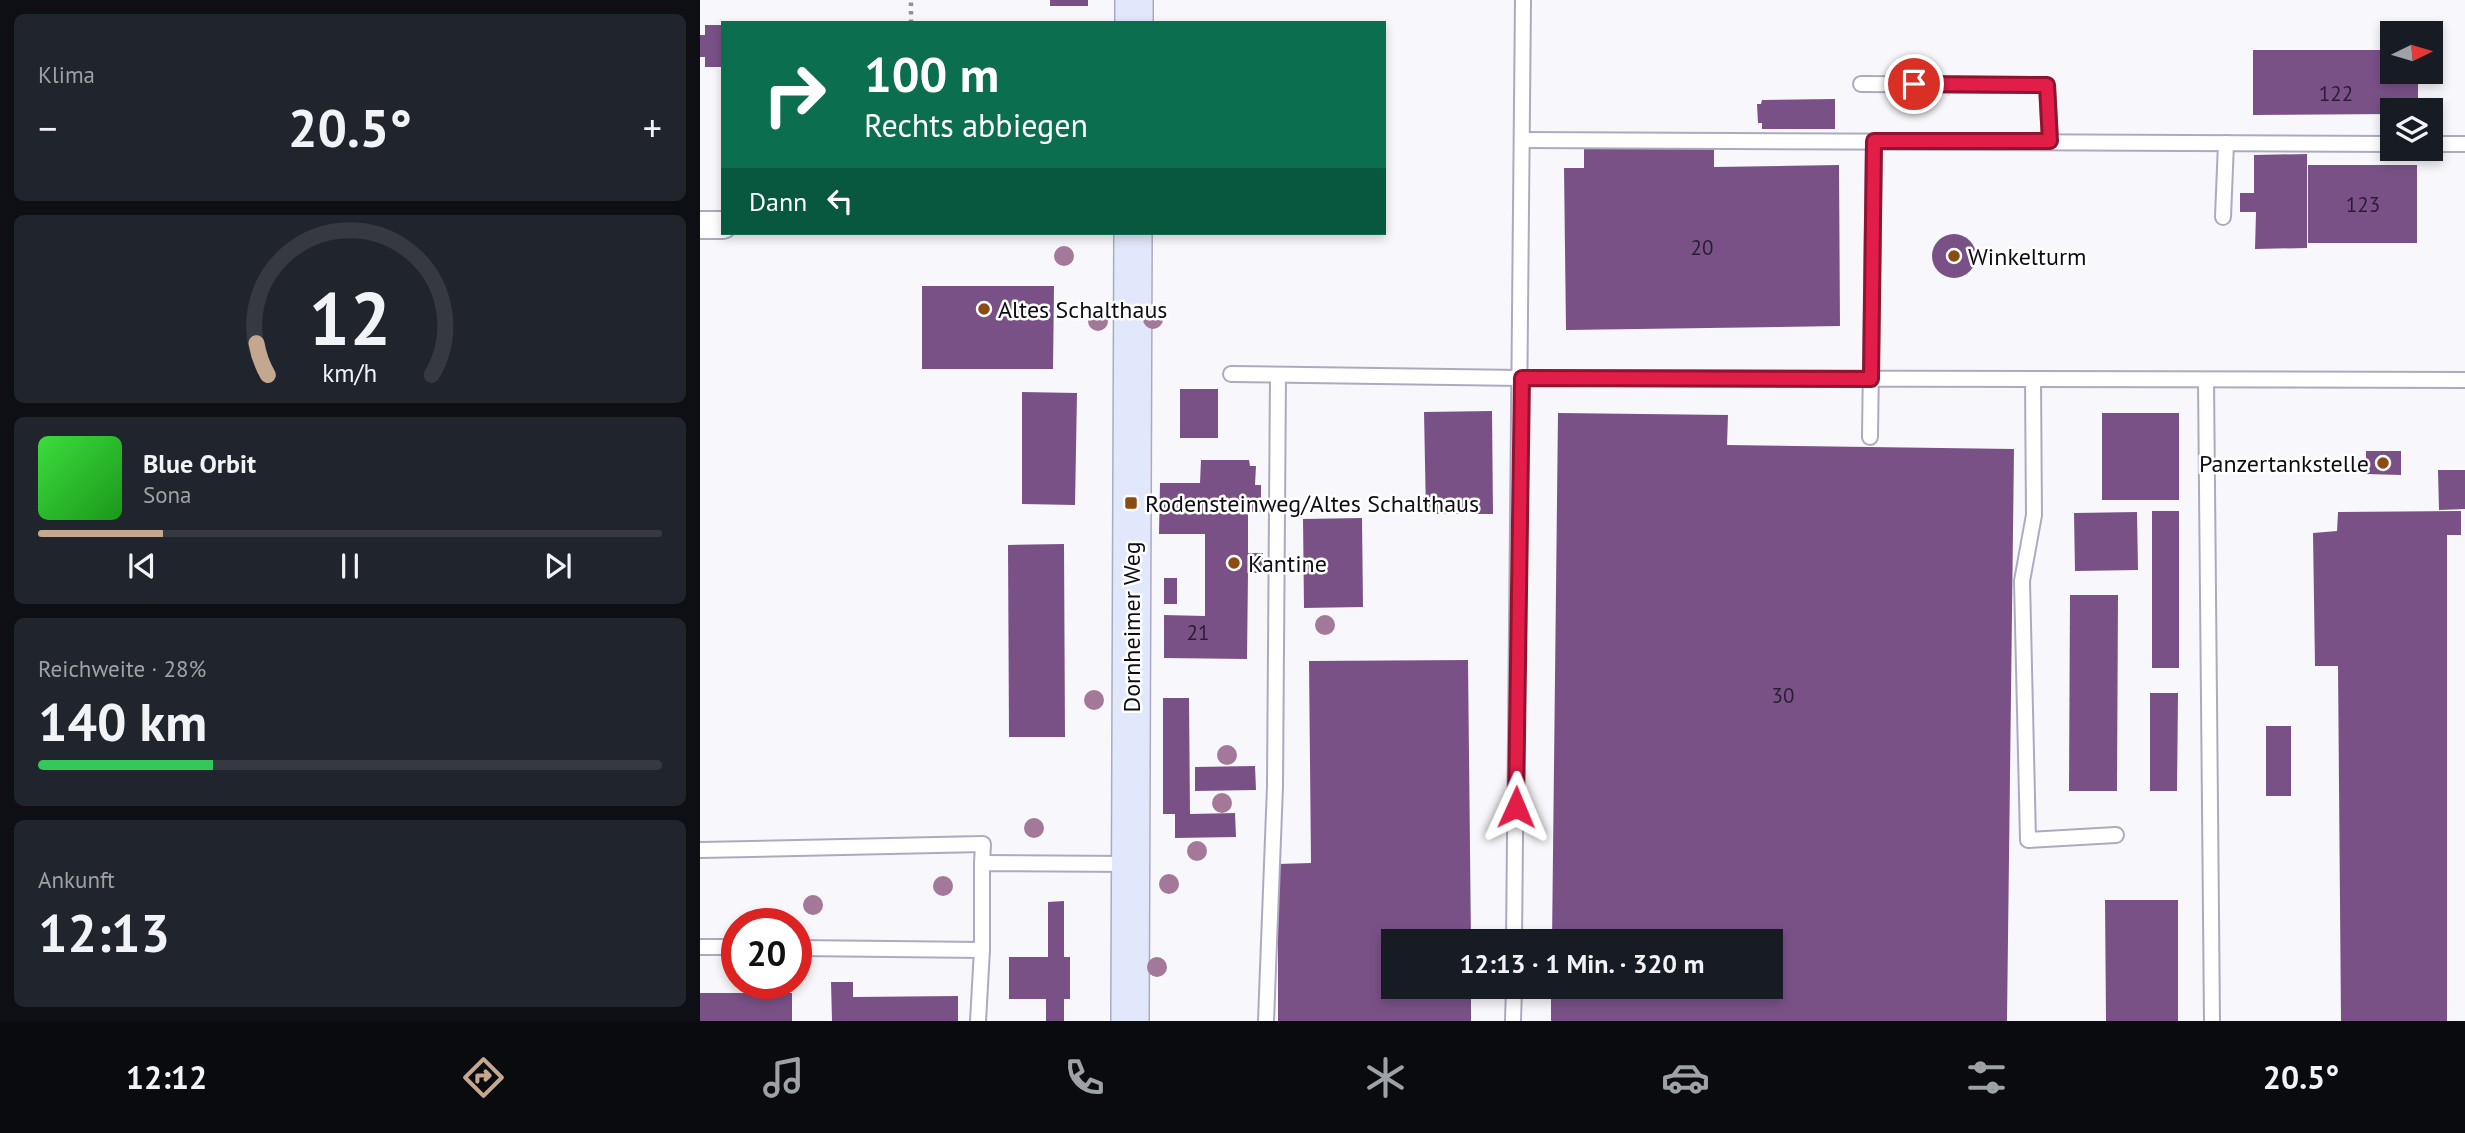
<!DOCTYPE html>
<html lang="de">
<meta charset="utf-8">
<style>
:root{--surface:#171b24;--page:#20242c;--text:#f1f3f6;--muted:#9ea1a6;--line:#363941;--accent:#c3a78f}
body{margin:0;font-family:"PT Sans",sans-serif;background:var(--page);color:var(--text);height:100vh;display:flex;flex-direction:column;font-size:26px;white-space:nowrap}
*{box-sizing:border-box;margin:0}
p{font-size:23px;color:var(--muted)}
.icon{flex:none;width:38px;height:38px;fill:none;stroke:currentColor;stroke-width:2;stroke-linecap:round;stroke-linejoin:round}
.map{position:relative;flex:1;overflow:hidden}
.side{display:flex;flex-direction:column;gap:14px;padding:14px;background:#0d0f14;width:700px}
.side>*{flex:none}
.banner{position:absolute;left:21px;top:21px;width:665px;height:214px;border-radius:0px;box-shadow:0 4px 10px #0003;background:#0b6e4f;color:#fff;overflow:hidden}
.needle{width:46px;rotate:85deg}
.fabs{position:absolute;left:1680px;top:21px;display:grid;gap:14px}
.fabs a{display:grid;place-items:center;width:63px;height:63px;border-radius:0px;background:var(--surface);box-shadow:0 4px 10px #0003;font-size:35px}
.speed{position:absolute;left:21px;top:908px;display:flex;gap:14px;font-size:35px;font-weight:700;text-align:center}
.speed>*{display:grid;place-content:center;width:91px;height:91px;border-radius:50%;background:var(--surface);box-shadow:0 4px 10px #0003;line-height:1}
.speed .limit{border:10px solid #d22;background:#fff;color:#111}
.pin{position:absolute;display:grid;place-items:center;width:60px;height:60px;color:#fff;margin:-30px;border:4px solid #fff;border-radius:50%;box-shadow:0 2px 7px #0007}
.me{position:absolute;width:77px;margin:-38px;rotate:1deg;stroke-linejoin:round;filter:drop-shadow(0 0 5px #0008)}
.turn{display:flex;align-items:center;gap:24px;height:147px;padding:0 28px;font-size:32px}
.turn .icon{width:91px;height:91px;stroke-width:2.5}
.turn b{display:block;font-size:49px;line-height:60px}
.then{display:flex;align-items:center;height:66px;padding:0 28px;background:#0003;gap:14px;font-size:26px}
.big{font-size:52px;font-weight:600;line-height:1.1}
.side .card{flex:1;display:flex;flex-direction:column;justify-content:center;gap:10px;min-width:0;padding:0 24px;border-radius:10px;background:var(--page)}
.side .dial{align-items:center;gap:0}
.dial svg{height:182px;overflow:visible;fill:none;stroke:var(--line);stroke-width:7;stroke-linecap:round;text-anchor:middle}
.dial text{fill:var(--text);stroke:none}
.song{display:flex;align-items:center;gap:21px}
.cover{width:84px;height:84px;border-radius:10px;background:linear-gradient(135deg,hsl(120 70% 55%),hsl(120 70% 35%))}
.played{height:7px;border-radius:4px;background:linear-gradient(90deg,var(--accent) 20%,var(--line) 20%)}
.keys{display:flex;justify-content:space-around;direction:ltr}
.heat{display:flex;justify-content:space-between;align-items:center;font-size:38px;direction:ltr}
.charge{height:10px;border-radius:5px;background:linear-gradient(90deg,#34c759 28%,var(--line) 0)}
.trip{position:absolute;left:681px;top:929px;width:402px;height:70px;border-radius:0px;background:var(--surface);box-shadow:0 4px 10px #0003;font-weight:600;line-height:70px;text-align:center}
.dock{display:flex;height:112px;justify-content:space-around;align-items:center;background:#090b0e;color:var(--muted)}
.dock .icon{width:49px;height:49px}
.dock .selected{color:var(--accent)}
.dock b{font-size:32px;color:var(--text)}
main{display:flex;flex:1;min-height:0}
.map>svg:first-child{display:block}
</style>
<main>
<section class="side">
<div class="card"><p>Klima</p>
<div class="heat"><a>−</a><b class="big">20.5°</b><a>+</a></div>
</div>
<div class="card dial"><svg viewBox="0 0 100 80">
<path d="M14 69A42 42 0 1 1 86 69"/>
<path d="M14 69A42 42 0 0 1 9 55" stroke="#c3a78f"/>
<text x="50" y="56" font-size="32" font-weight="700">12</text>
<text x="50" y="72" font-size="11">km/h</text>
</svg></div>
<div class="card">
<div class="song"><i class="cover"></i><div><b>Blue Orbit</b><p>Sona</p></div></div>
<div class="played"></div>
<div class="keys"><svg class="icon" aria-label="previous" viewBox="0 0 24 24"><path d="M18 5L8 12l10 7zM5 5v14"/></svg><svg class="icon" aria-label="pause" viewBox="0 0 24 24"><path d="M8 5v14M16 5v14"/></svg><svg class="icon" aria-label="next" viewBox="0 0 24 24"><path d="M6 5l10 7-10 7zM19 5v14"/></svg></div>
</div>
<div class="card"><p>Reichweite · 28%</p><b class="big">140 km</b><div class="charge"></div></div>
<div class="card"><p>Ankunft</p><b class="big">12:13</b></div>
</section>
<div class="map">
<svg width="1765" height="1021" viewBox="0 0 1765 1021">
<rect width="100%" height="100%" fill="#f8f8fc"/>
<g fill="#795187">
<rect x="350" y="0" width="38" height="6"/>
<path d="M5 25H23V67H5V57H0V35H5Z"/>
<path d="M1553 50H1692V72H1718V110H1692V114L1553 115Z"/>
<path d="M1135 99V129H1062V123H1058L1057 104H1061L1062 100Z"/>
<path d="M1014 147V167L1139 165 1140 326 866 330 864 168H884V148Z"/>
<path d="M1607 154V248L1555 249 1556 212H1540V193H1554V155Z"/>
<rect x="1608" y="165" width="109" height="78"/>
<circle cx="1254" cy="256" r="22"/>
<path d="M222 286H354L353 369H222Z"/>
<rect x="480" y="389" width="38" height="49"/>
<path d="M322 392 377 393 375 505 322 504Z"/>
<path d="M792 411 793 514H726L724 412Z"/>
<path d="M858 413 1028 415 1027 445 1314 449 1307 1021H851V987H1071V942H852Z"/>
<rect x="1402" y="413" width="77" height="87"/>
<path d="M1666 451H1701V475L1666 474Z"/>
<path d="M501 460H549L550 466H556L555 485H561V512H548V553H563V573H548L547 659 464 658V615L505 616V534H459L460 483H500Z"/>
<path d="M1738 470H1765V509L1739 510Z"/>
<rect x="1452" y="511" width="27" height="157"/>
<path d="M1761 511V535H1747V1021H1641L1638 666H1615L1613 533 1637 531 1638 512Z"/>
<path d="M1437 512 1438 570 1375 571 1374 513Z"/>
<path d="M662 518 663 607 604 608 603 519Z"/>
<path d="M364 544 365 737H309L308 545Z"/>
<rect x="464" y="578" width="13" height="26"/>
<path d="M1370 595H1418L1417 791H1369Z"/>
<path d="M768 660 771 942H693V987H771V1021H578V864L611 863 609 661Z"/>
<path d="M1450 693H1478L1477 791H1450Z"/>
<path d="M463 698H489L490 814 535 813 536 837 475 838V814H463Z"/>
<rect x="1566" y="726" width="25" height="70"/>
<path d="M555 766 556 790 495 791V767Z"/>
<path d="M1405 900H1478V1021H1406Z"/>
<path d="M364 901V957H370V999H364V1021H346V999H309V957H348V902Z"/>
<path d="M131 982H153V997L258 996V1021H132Z"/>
<rect x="0" y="993" width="92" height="28"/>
</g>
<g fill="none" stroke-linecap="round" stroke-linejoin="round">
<g stroke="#adaac0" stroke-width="18">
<g id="service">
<path d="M1161 84 1347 85 1350 141"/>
<path d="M822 140 1692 144"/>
<path d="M1731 144H1765"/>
<path d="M1523 217 1526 143"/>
<path d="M531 374 822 378 1765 380"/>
<path d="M1333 379 1334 515 1322 581 1328 840 1416 835"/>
<path d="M1506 380 1512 1021"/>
<path d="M1170 437 1174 141"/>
<path d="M0 850 283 844 282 863"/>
<path d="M814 942 823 0"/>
<path d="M0 947H37"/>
<path d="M96 948 282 950V863L429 864"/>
<path d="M278 1021 282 950"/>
<path d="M566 1021 575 786 578 375"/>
<path d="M813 1021 814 987"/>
</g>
</g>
<g stroke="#adaac0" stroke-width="30">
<path id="minor" d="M0 225H23"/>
</g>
<g stroke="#adaac0" stroke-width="40">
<g id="secondary">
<path d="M434 23V0"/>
<path d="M430 1021 433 233"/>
</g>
</g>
<path stroke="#929197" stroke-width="4.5" stroke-dasharray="3.5 5" stroke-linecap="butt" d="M211 23V0"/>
<use href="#service" stroke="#fff" stroke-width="14"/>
<use href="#minor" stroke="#fff" stroke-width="26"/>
<use href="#secondary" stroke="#e1e8fb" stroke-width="37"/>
</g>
<g fill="#a47899">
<circle cx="364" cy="256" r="10"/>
<circle cx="453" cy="319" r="10"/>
<circle cx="398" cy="321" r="10"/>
<circle cx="625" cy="625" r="10"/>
<circle cx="394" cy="700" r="10"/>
<circle cx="527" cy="755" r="10"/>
<circle cx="522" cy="803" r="10"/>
<circle cx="334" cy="828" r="10"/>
<circle cx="497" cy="851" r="10"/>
<circle cx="469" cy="884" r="10"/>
<circle cx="243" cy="886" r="10"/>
<circle cx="113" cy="905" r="10"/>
<circle cx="457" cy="967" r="10"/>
</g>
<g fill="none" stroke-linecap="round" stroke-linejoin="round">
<g stroke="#92132f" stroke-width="18">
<path id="route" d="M816 807 822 378 1171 379 1174 141H1350L1347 85 1214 84"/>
</g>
<use href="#route" stroke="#e11d48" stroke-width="12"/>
</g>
<g fill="#8b4b12" stroke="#fff" stroke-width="2.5">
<circle cx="1254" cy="256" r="7"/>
<circle cx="284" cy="309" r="7"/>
<circle cx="1683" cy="463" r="7"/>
<rect x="424" y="496" width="14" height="14" rx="3.5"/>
<circle cx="534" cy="563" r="7"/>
</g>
<g text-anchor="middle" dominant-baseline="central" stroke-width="5" stroke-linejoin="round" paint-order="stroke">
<g font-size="21" fill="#291e31">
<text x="1636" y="93">122</text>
<text x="1663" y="204">123</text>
<text x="1002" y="247">20</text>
<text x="498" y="632">21</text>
<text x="1083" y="695">30</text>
</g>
<g font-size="24" fill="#0e0d14" stroke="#fff" text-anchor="start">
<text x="1268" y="256">Winkelturm</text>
<text x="298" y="309">Altes Schalthaus</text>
<text x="1669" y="463" text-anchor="end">Panzertankstelle</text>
<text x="445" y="503">Rodensteinweg/Altes Schalthaus</text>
<text x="548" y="563">Kantine</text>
</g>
<g font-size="24" fill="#0e0d14" stroke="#fff">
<text transform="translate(431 627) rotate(-90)">Dornheimer Weg</text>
</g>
</g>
</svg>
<div class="fabs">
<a><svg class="needle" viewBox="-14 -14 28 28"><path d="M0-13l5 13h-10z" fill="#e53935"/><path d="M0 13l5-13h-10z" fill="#9ea1a6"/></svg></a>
<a><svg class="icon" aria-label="layers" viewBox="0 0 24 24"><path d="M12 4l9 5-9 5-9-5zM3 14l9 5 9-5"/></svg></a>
</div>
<div class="speed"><div class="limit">20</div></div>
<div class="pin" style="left:1214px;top:84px;background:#d93025"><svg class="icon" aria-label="arrive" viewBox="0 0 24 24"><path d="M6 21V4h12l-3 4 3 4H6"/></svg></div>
<svg class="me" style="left:816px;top:807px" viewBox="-20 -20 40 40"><path d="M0-17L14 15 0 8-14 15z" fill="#e11d48" stroke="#fff" stroke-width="4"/></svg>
<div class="trip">12:13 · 1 Min. · 320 m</div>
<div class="banner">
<div class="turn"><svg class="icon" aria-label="right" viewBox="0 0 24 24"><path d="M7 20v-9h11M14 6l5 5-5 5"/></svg><div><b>100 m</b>Rechts abbiegen</div></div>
<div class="then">Dann<svg class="icon" aria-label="left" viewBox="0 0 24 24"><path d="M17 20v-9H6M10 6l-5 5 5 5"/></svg></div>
</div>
</div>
</main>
<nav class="dock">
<b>12:12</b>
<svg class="icon selected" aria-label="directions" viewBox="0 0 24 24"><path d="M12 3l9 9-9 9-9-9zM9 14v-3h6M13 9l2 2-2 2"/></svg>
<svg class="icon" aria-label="music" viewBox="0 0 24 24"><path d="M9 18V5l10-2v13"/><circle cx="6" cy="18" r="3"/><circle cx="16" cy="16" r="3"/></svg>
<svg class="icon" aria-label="phone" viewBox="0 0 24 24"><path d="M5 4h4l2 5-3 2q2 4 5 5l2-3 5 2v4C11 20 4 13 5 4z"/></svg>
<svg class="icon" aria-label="climate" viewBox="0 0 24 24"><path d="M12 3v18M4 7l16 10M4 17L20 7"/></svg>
<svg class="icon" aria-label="car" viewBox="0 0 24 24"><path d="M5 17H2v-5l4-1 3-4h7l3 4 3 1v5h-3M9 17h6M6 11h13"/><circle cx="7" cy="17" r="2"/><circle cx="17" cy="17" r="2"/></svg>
<svg class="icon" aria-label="filters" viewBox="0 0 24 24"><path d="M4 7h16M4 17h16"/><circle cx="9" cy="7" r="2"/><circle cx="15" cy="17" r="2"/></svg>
<b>20.5°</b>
</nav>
